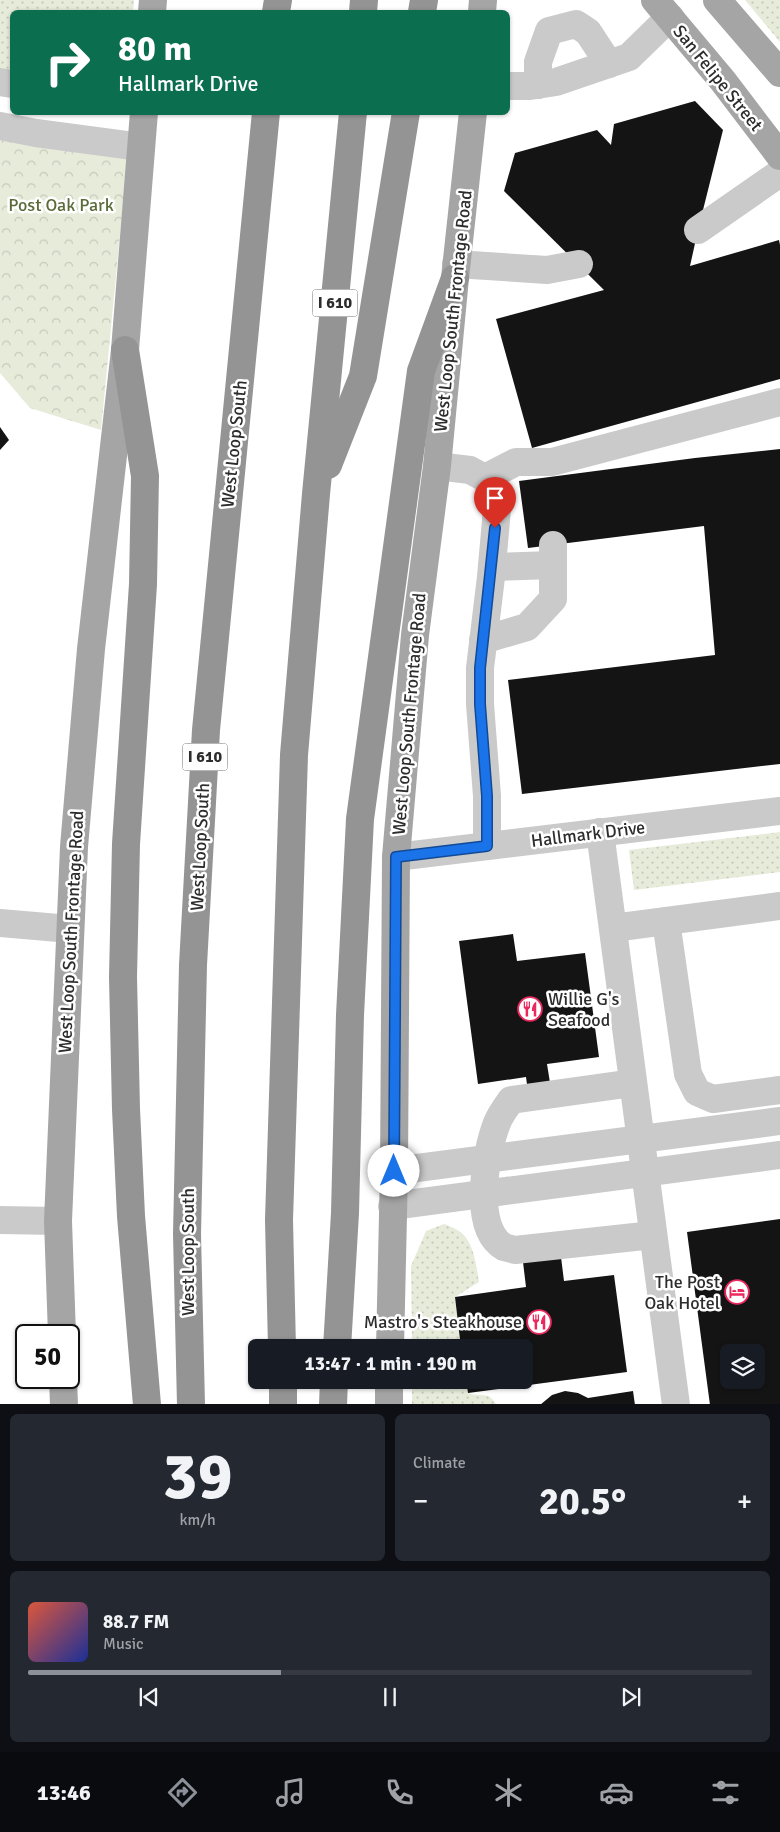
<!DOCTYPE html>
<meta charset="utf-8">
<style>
:root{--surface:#171b24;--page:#242831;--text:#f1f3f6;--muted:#9ea1a6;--line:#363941;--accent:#8c9099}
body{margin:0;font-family:Signika,sans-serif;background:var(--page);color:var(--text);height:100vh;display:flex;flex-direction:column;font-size:19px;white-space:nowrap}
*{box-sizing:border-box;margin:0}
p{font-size:16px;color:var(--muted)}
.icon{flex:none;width:28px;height:28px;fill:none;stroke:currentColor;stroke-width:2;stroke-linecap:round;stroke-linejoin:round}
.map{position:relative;height:1404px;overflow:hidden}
.details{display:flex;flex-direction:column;gap:10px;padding:10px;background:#0d0f14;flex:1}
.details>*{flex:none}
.guide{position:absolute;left:10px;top:10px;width:500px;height:105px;border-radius:8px;box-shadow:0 1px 4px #0004;background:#0b6e4f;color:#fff;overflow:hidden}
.tools{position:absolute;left:720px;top:1344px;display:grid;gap:10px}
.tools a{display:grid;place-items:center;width:45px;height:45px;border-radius:8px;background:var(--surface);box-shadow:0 1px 4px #0004;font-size:25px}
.speed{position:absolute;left:15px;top:1324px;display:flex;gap:10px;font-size:25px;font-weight:700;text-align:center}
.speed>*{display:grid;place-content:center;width:65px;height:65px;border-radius:50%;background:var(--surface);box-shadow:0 1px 4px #0004;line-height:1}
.speed .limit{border:2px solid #111;border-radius:8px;background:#fff;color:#111}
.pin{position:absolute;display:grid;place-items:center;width:42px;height:42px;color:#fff;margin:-51px -21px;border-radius:50% 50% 50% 0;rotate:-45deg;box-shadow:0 0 5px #0007}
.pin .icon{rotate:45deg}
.me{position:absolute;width:55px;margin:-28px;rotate:0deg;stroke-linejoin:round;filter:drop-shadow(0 0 4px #0008)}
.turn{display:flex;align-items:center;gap:18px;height:105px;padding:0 25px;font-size:22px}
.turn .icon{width:65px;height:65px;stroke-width:2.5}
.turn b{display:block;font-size:35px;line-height:42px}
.big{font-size:38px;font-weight:700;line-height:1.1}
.details .tile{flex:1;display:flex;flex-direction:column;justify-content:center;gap:8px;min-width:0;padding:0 18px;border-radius:8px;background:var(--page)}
.details .dial{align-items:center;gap:0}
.dial b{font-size:65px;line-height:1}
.song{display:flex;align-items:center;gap:15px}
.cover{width:60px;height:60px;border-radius:8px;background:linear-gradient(135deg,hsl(10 70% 55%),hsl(230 70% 35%))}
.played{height:5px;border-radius:2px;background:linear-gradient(90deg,var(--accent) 35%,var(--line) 35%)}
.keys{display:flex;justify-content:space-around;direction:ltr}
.heat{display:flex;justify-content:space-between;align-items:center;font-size:28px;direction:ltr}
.details .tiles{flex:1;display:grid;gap:10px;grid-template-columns:1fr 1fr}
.tile:last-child{grid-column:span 2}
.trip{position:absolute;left:248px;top:1339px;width:285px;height:50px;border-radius:8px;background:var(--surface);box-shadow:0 1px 4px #0004;font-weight:700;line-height:50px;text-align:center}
.menu{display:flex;height:80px;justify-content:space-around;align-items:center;background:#090b0e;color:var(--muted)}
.menu .icon{width:35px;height:35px}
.menu .current{color:var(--accent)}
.menu b{font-size:22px;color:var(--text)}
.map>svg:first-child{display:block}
</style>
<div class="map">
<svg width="780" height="1405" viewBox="0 0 780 1405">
<defs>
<pattern id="grass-dots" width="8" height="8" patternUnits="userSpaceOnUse" patternTransform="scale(1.25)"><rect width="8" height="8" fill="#e7ebda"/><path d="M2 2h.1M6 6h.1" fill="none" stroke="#c6cabb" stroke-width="1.8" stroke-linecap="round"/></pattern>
<pattern id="park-crowns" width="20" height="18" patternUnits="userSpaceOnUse" patternTransform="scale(1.25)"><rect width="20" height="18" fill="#e7ebda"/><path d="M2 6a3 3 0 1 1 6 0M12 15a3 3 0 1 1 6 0" fill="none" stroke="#c6cabb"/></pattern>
</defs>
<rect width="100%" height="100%" fill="#fff"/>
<g fill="url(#grass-dots)">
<path d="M0 0H134L133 12H12V73L0 69Z"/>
<path d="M745 0H780V42Z"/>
<path d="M780 832V872L634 890 629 850Z"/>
<path d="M444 1224C449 1226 455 1228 459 1231 474 1241 476 1265 479 1282L455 1297 461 1347H412L411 1266 426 1231Z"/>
<path d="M412 1380H466L468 1393C480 1398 488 1390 496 1404H412Z"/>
</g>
<path fill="url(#park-crowns)" d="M0 133 128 153 101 430 30 408 0 373Z"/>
<g fill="#141414" fill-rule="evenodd">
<path d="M695 101 723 130 698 230 690 266 779 240 780 245V379L532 448 496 319 604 290 504 191 515 153 597 130 611 145 614 124Z"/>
<path d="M0 427 9 440 0 450Z"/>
<path d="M780 449V764L522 794 508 680 715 655 704 526 528 548 519 481 695 458Z"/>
<path d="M513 934 517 961 585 953 599 1057 547 1064 551 1089 528 1092 526 1077 478 1084 459 941Z"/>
<path d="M780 1219V1405H710L687 1232ZM729 1352H756V1380H729Z"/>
<path d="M561 1257 564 1281 614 1275 627 1372 468 1393 466 1380H524V1348H461L455 1297 526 1287 523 1262Z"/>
<path d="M565 1391 578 1393 588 1398 633 1391 635 1405H540L552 1395Z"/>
</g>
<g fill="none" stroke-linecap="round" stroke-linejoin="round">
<g stroke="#cacaca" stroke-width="28">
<path d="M0 82 12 84"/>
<path d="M538 85V62L549 31 576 24 588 32 609 64"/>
<path d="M508 86H530L556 82 629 57 670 17"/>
<path d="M0 126 36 133 141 147"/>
<path d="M698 230 780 173"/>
<path d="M456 264 547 270 579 264"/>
<path d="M437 466 470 470 492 482 497 509 491 577 480 668V704L487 796V846"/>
<path d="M485 478 516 462H552L780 402"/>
<path d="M492 567 553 565"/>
<path d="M483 640 527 627 553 599V545"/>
<path d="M600 832 676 1405"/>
<path d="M396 857 780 811"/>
<path d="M666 921 688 1074 697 1092 713 1099 780 1090"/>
<path d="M0 923 70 929"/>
<path d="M613 928 780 906"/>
<path d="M633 1083 511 1100C506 1107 500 1115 497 1123 486 1151 471 1228 504 1247 507 1248 512 1249 515 1250L653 1235"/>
<path d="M394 1171 780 1121"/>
<path d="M392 1206 780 1155"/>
<path d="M0 1220 58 1221"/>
</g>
<g stroke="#a5a5a5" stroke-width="28">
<path d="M655 0 723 81 780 156"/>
<path d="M717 0 780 73"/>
<path d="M152 12 153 0"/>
<path d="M482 12 483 0"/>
<path d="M62 1335 58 1221 74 847 91 649 125 350 144 112"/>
<path d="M390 1348 394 1171 396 857 415 635 437 466 455 278 473 112"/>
<path d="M63 1378 64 1405"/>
<path d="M389 1405V1380"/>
</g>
<g stroke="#949494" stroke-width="28">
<path d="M276 12 278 0"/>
<path d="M363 12 364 0"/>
<path d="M422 12 424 0"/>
<path d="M125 350 145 476 143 584 126 844 123 977 126 1109 131 1216 147 1405"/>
<path d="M328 465 363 376 406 112"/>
<path d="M282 1348 279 1220 294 755 316 494 353 112"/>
<path d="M337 1348 345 1213 350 1015 360 819 421 371 455 278"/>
<path d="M283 1380V1405"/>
<path d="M191 1405 187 1234 193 965 206 730 266 112"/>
<path d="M333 1405 334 1380"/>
</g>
</g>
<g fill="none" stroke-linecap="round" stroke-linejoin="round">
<g stroke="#114b97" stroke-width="12">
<path id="route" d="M394 1171 396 857 487 846V796L480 704V668L495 528"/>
</g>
<use href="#route" stroke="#1a73e8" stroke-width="9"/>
</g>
<defs>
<g id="restaurant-ring" transform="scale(1.25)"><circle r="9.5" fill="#fff" stroke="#eb295f" stroke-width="1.5"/><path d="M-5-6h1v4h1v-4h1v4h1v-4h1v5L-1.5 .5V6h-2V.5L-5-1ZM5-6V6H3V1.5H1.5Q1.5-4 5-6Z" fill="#eb295f"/></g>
<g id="hotel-ring" transform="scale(1.25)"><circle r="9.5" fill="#fff" stroke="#eb295f" stroke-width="1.5"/><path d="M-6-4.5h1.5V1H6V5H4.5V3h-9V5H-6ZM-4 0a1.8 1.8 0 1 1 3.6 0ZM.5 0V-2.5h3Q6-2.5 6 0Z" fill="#eb295f"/></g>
</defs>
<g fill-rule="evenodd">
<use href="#restaurant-ring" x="530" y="1009"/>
<use href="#hotel-ring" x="737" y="1292"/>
<use href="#restaurant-ring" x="539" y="1322"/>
</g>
<g text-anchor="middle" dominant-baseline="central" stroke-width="5" stroke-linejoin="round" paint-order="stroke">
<g fill="#fff" stroke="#6c6c6c" stroke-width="1">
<rect x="312.5" y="289.5" width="45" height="27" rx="4"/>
<rect x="182.5" y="743.5" width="45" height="27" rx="4"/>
</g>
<g font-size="16" font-weight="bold" fill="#2d2d2d">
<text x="335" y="303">I 610</text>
<text x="205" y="757">I 610</text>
</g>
<g font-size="18" fill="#2d2d2d" stroke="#fff">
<text transform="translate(718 78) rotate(51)">San Felipe Street</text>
<text transform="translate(453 311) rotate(-84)">West Loop South Frontage Road</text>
<text transform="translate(234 444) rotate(-84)">West Loop South</text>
<text transform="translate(409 714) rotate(-85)">West Loop South Frontage Road</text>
<text transform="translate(588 834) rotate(-7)">Hallmark Drive</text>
<text transform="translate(200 847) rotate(-87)">West Loop South</text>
<text transform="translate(71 932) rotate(-87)">West Loop South Frontage Road</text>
<text transform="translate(188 1252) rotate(-90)">West Loop South</text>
</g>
<g font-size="18" fill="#5a6a39" stroke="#fff">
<text x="61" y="205">Post Oak Park</text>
</g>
<g font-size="18" fill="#2d2d2d" stroke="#fff" text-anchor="end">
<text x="548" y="999" text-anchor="start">Willie G's<tspan x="548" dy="21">Seafood</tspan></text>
<text x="720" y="1282">The Post<tspan x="720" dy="21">Oak Hotel</tspan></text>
<text x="522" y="1322">Mastro's Steakhouse</text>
</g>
</g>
</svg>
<div class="tools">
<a><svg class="icon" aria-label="layers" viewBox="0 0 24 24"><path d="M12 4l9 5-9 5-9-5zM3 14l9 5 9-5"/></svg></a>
</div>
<div class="speed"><div class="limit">50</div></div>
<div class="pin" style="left:495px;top:528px;background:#d93025"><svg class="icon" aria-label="arrive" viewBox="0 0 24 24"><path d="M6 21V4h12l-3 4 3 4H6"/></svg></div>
<svg class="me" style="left:394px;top:1171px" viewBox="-20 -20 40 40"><circle r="19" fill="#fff"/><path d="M0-13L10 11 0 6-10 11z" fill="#1a73e8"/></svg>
<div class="trip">13:47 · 1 min · 190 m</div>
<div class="guide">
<div class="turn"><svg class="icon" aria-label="right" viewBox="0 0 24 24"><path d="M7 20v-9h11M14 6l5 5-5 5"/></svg><div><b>80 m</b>Hallmark Drive</div></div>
</div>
</div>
<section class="details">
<div class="tiles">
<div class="tile dial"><b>39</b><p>km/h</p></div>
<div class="tile"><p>Climate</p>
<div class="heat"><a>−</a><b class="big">20.5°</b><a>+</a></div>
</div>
<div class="tile">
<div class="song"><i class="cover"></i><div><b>88.7 FM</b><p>Music</p></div></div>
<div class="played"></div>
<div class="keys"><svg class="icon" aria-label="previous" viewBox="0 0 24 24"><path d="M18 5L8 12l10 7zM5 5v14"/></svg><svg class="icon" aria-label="pause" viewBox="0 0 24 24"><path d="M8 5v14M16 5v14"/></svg><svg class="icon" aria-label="next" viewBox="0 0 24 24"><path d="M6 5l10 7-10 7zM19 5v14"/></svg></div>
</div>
</div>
</section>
<nav class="menu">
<b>13:46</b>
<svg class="icon current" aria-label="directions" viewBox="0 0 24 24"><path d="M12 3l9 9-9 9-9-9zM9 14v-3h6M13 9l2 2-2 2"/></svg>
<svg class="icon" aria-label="music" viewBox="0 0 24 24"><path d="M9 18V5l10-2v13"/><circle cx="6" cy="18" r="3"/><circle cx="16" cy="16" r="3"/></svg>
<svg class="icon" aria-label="phone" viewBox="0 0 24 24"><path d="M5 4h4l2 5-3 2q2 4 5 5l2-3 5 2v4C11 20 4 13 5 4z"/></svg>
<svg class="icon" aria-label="climate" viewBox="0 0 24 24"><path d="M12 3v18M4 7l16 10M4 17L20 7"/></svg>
<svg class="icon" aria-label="car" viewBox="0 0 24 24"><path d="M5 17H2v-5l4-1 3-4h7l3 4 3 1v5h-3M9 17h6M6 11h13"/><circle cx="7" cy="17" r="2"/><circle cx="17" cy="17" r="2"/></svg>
<svg class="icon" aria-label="filters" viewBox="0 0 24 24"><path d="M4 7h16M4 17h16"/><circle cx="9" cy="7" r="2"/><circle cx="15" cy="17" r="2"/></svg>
</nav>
